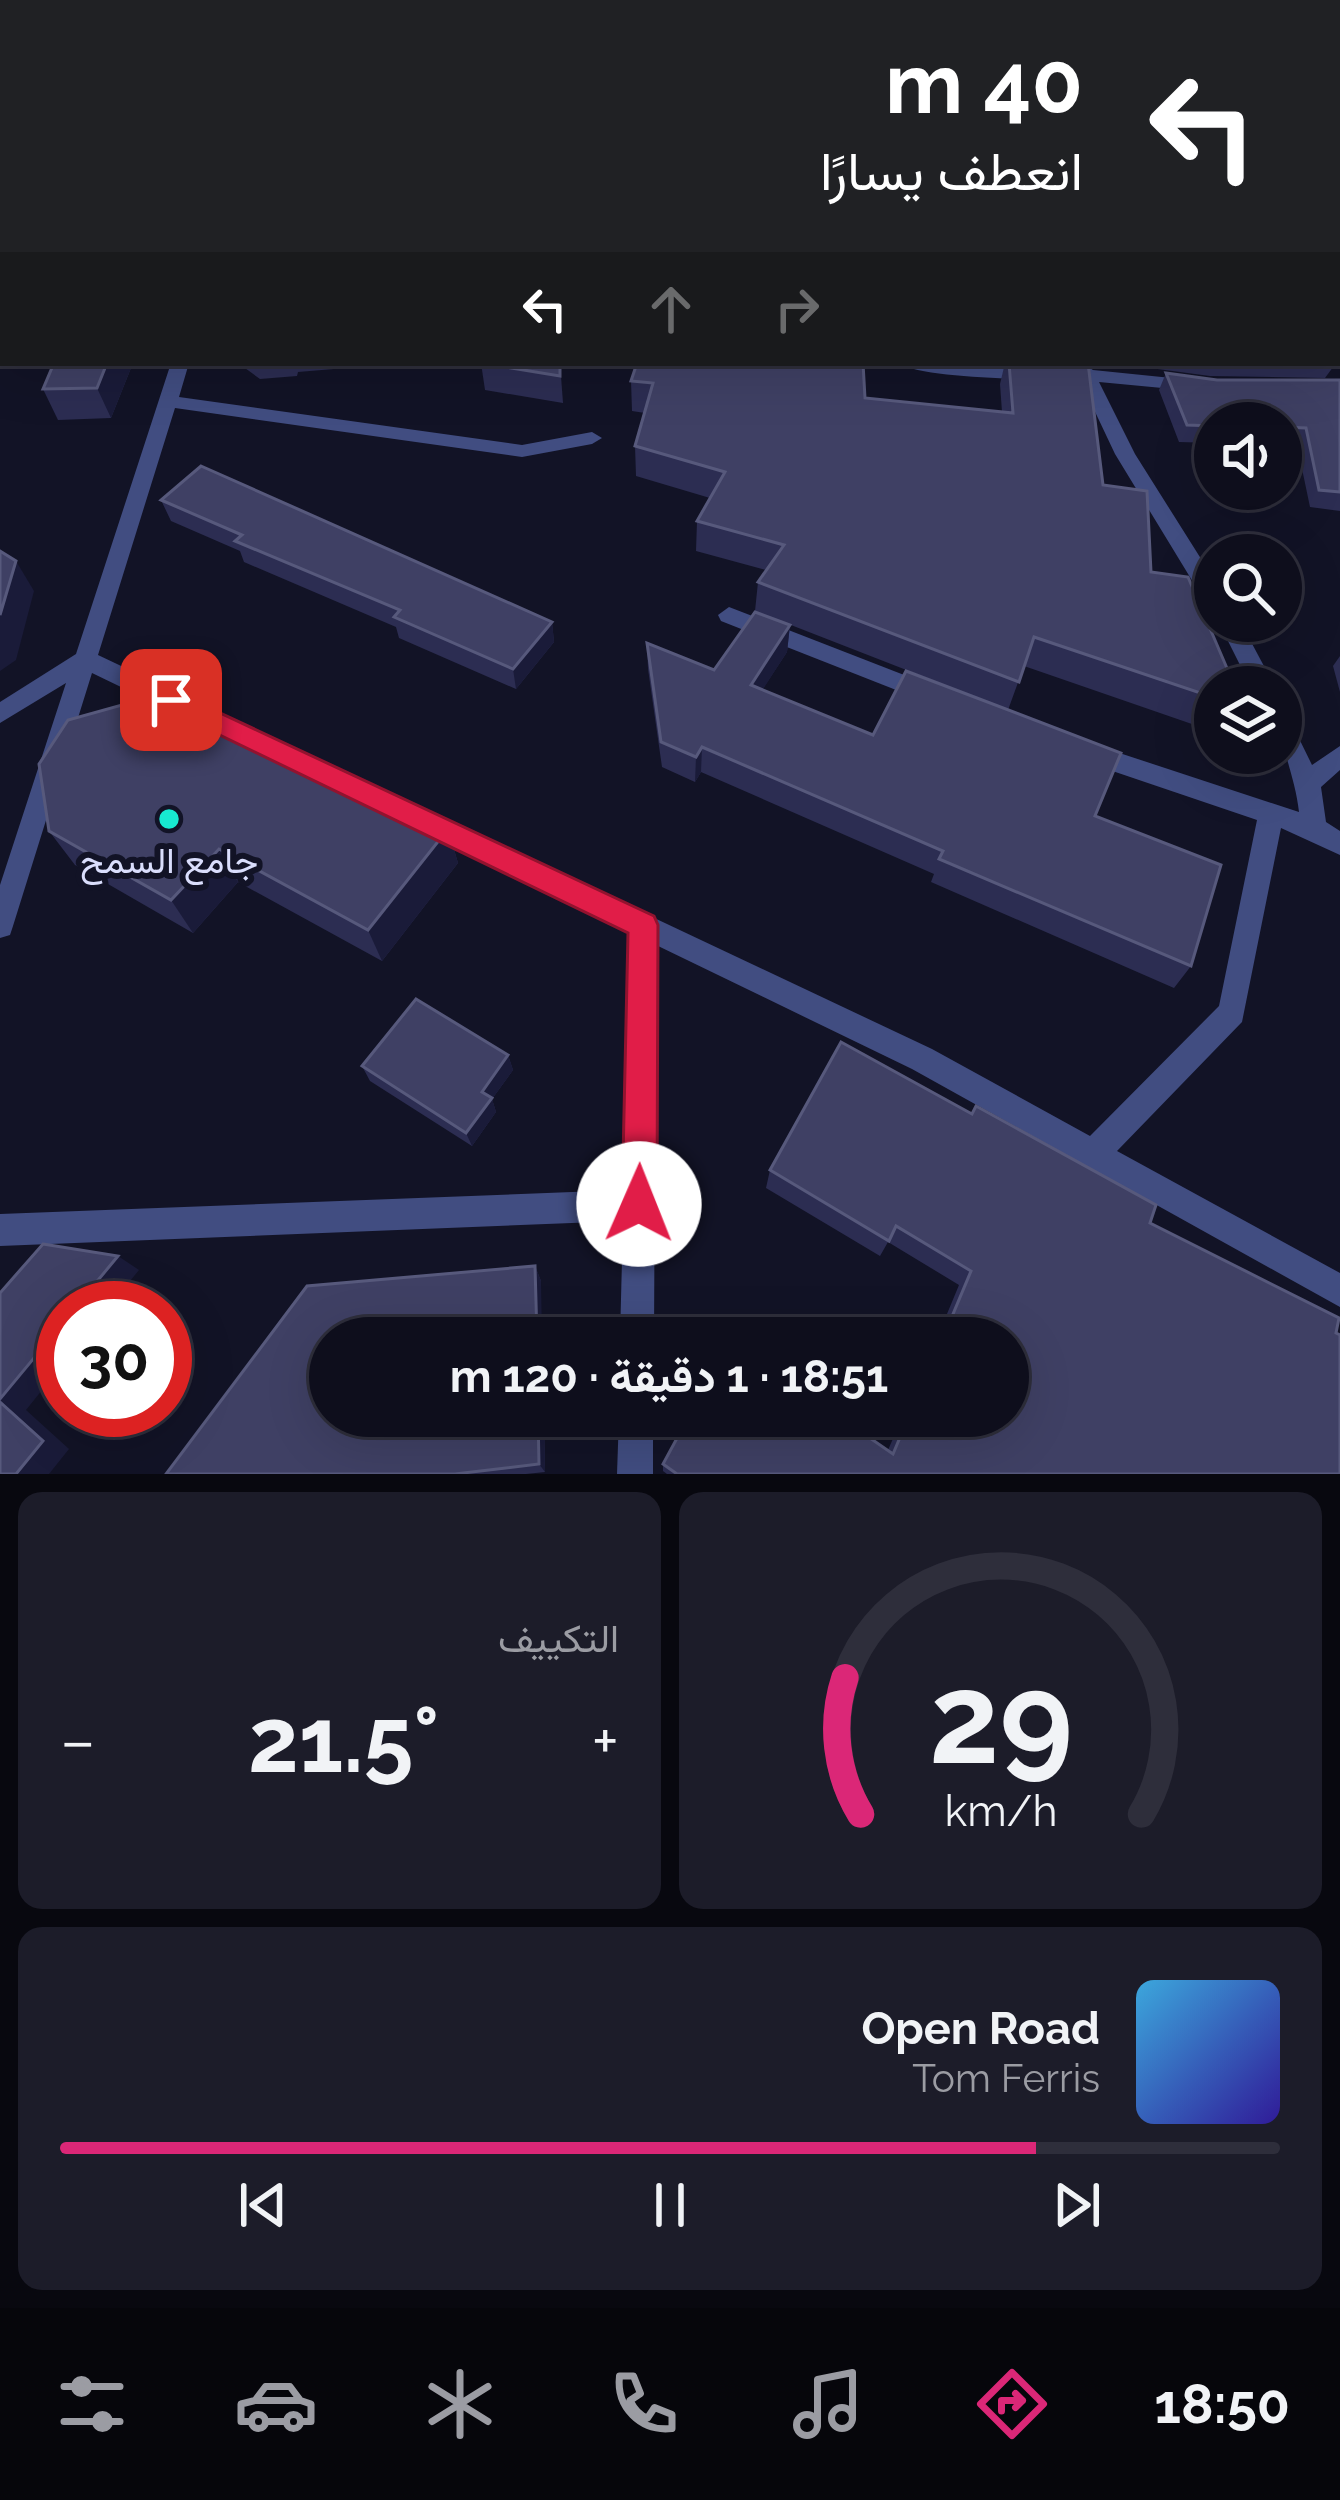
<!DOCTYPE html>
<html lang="ar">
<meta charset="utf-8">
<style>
:root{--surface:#0e0e1c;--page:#1c1c29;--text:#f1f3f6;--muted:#9b9ca3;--line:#2e2e3b;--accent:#db2777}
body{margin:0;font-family:Raleway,Vazirmatn,sans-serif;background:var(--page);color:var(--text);direction:rtl;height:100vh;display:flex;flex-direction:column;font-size:45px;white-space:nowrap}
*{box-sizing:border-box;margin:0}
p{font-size:39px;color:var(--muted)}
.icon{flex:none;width:66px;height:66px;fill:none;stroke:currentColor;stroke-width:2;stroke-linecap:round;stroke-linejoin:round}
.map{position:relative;height:1474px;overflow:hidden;direction:ltr}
.panel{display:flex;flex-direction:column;gap:18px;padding:18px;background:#08080f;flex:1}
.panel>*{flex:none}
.guide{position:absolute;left:0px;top:0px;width:1341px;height:366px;box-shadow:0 12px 48px #0002,0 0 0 3px var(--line);direction:rtl;background:#202124;color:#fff;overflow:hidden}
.tools{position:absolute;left:1194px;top:402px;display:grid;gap:24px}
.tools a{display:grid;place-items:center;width:108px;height:108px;border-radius:50%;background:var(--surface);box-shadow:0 12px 48px #0002,0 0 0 3px var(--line);font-size:60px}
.speed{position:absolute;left:36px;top:1281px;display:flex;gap:24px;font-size:60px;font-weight:700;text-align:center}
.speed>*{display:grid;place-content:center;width:156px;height:156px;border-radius:50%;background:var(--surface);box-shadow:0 12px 48px #0002,0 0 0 3px var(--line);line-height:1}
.speed .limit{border:18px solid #d22;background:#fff;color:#111}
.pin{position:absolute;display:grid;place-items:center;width:102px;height:102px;color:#fff;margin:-51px;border-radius:24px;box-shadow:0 6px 18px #0006}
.me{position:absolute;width:132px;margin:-66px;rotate:1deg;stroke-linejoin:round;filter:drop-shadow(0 0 9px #0008)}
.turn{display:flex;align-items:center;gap:42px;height:252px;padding:0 60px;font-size:54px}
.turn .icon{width:156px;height:156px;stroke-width:2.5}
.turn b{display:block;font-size:84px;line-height:102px}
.lanes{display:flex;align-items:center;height:114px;padding:0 60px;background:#0003;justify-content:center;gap:60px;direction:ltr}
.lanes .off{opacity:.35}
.big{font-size:90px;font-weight:700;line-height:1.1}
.panel .tile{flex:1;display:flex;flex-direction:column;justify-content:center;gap:18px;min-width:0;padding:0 42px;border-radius:24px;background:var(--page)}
.panel .dial{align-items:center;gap:0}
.dial svg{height:312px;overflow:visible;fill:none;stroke:var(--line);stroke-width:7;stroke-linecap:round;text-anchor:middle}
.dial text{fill:var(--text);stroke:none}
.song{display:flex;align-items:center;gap:36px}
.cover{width:144px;height:144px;border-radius:18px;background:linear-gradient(135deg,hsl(200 70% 55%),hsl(250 70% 35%))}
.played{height:12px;border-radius:6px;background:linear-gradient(90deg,var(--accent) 80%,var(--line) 80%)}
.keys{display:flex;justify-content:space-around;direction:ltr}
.heat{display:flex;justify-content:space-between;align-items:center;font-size:66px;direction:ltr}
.panel .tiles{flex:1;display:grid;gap:18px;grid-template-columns:1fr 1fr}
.tile:last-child{grid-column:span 2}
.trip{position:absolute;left:309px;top:1317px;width:720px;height:120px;border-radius:60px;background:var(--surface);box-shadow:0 12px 48px #0002,0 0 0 3px var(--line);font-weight:700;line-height:120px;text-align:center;direction:rtl}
.dock{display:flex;height:192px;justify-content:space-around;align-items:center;background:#06060b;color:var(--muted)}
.dock .icon{width:84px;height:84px}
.dock .selected{color:var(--accent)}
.dock b{font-size:54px;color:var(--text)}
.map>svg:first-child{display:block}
</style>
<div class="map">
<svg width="1340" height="1474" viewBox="0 0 1340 1474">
<rect width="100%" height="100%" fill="#121326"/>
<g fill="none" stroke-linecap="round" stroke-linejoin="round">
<g fill="#414d81" fill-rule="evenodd">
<path d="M701 0H725L728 3H704Z"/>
<rect x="1338" y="115" width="2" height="8"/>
<rect x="1338" y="137" width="2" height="8"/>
<rect x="0" y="312" width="3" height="10"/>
<path d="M171 363H189L179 397 522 445 592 432 602 438 592 444 522 457 175 408 98 655 195 701 199 708 195 715H179L92 673 13 926 10 935 0 938V885L66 683 0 723V702L76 654Z"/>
<path d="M899 363 1076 369 1084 364 1093 370 1201 381 1203 385 1194 391 1099 382 1135 454 1215 581V607L1207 605 1115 454 1080 380C1043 379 924 380 899 363Z"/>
<path d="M729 607 935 687 939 693 927 702 919 699 721 621 718 615Z"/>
<path d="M1218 621H1240L1275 687H1251Z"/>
<path d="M1281 716 1289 718 1312 765 1340 746V770L1321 787 1326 822 1340 831V855L1281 828 1242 1022 1117 1151 1340 1273V1307L912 1069 656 945 654 1338H620L623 1221 0 1246V1214L624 1190 629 932 410 825 406 818 410 811 419 807 932 1049 1090 1136 1219 1006 1257 820 1080 760 1077 753 1080 746 1089 743 1299 812C1295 775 1281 754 1281 716Z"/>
<path d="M619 1416H653V1474H617Z"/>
</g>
</g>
<g fill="#2c2d52">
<path d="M1181 0H1340V65H1338V3H1198Z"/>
<path d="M3 41V187L0 188V46Z"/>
<path d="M0 235 3 237V302L0 300Z"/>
<path d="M54 363H133L111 418 58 420 43 389Z"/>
<path d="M238 363H406L298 372 297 376 260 379Z"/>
<path d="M481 363H560L563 403 485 390Z"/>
<path d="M1005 363H1088L1103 485 1215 687V732L1024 666 1008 710 1095 816 1191 966 1174 988 931 882 934 874 701 772 695 782 662 767 648 669 647 643 714 670 790 625 787 652 762 690 873 735 968 694 755 611 758 582 766 570 696 551 697 521 710 498 636 476 635 446 645 413 632 411 631 381 865 398 1002 412 1000 384Z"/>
<path d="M1148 363H1336L1325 378 1210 376 1150 368Z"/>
<path d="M1166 373 1217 380H1340V511L1310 507 1297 445H1281V423H1215V443L1179 442 1159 390Z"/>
<path d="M161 500 552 622 554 642 516 689 399 638 396 627 244 562 240 551 171 521Z"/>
<path d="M1340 656V692L1333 666Z"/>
<path d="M448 829 458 863 382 961 238 882 193 933 75 865 49 831Z"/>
<path d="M508 1055 513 1070 492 1099 496 1112 472 1146 370 1081 362 1066Z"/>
<path d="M770 1170 1150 1223 1336 1333 1340 1474H667L663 1471V1464L888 1450 903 1416H1008V1338H937L959 1285 888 1242 880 1256 766 1188Z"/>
<path d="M535 1266 541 1281 330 1416H544L545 1472 526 1474H166Z"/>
</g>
<g fill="#1a1b39">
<path d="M107 363H133L111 418 97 388Z"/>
<path d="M16 561 34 591 16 660 0 671V615Z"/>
<path d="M552 622 554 642 516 689 513 669Z"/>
<path d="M790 625 787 652 749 711 751 685Z"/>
<path d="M702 747 701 772 695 782 696 757Z"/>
<path d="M448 829 458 863 382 961 368 930Z"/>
<path d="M219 849 238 882 193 933 171 900Z"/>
<path d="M508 1055 513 1070 492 1099 496 1112 472 1146 466 1133 482 1092Z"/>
<path d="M118 1256 139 1270 108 1308H75Z"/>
<path d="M535 1266 541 1281 542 1338H537Z"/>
<path d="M63 1323V1364L26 1410 69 1449 49 1474H16L0 1399Z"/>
<path d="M538 1416H544L545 1472 539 1464Z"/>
</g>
<g fill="#3f4064" stroke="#57597c" stroke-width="3">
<path d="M29 0H494L505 3H27Z"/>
<path d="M1221 0H1340V48L1338 47V3H1219Z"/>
<path d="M3 41V161H0V46Z"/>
<path d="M0 235 3 237 2 281 0 280Z"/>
<path d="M54 363H107L97 388 43 389Z"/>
<path d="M481 363H560V376Z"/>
<path d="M637 363H863L865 398 1013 413 1009 363H1088L1103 485 1147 491 1151 572 1188 577 1235 687H1215V698L1034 637 1019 682 758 582 784 545 697 521 725 472 635 446 653 383 631 381Z"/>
<path d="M1166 373 1217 380H1340V492L1319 490 1306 428 1281 427V423H1215V426L1187 425Z"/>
<path d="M201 466 552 622 513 669 394 617 400 610 235 541 242 535 161 500Z"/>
<path d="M0 551 16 561 0 615Z"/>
<path d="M755 612 790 625 751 685 873 735 906 671 1121 753 1095 816 1221 865 1191 966 939 859 943 851 702 747 696 757 661 742 647 643 714 670Z"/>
<path d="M172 691 448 829 368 930 219 849 171 900 49 831 39 764 68 720Z"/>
<path d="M416 999 508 1055 482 1092 492 1098 466 1133 362 1066Z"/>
<path d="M841 1042 972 1114 976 1106 1156 1205 1150 1223 1339 1318 1336 1333 1340 1335V1474H677L663 1464 689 1416H838L893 1454 909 1416H1008V1338H943L971 1271 896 1226 889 1241 770 1170Z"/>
<path d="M43 1244 118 1256 75 1308H63V1323L0 1399V1293Z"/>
<path d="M535 1266 537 1338H330V1416H538L539 1464 455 1474H166L307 1286Z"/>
<path d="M0 1402 43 1441 16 1474H0Z"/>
</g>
<path fill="#e11d48" stroke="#92132f" stroke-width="3" d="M171 690 654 916 658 925 657 1204 652 1217 639 1222 627 1217 622 1204 628 933 162 707 158 700 162 693Z"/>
<circle fill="#17ead1" stroke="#121326" stroke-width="4.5" cx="169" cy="819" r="12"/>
<g text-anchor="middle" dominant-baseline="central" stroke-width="12" stroke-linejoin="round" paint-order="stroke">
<g font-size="36" fill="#dadefc" stroke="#121326">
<text x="169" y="860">جامع السمح</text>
</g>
</g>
</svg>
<div class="tools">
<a><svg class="icon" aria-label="sound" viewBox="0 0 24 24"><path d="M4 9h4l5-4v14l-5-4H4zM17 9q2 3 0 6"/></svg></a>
<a><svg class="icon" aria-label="search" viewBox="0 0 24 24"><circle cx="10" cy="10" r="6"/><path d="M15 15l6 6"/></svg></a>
<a><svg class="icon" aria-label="layers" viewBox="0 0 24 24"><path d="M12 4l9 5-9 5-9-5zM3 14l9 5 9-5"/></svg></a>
</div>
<div class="speed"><div class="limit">30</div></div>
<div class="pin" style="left:171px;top:700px;background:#d93025"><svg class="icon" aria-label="arrive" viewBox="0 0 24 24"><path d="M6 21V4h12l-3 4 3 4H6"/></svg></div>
<svg class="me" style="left:639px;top:1204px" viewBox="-20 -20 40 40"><circle r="19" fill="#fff"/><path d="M0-13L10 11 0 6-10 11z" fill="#e11d48"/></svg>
<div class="trip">18:51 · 1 دقيقة · 120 m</div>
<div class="guide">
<div class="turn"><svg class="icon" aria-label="left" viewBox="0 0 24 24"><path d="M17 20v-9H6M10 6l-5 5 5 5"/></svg><div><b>40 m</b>انعطف يسارًا</div></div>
<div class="lanes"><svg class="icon" aria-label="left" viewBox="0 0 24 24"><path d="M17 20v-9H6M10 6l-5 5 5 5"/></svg><svg class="icon off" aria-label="ahead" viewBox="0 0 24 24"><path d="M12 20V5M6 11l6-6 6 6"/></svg><svg class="icon off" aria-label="right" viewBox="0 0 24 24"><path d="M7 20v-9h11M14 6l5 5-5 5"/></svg></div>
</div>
</div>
<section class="panel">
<div class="tiles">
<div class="tile dial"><svg viewBox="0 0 100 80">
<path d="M14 69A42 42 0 1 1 86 69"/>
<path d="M14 69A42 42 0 0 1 10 34" stroke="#db2777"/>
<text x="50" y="56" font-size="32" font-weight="700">29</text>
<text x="50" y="72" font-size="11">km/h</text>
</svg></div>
<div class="tile"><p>التكييف</p>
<div class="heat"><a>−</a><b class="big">21.5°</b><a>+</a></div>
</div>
<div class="tile">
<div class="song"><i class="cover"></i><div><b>Open Road</b><p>Tom Ferris</p></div></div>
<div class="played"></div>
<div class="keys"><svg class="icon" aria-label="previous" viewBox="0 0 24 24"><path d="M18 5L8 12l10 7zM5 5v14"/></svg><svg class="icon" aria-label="pause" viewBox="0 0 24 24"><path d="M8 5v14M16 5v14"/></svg><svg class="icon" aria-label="next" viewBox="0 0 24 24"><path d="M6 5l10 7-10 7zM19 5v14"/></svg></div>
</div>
</div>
</section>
<nav class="dock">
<b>18:50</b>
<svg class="icon selected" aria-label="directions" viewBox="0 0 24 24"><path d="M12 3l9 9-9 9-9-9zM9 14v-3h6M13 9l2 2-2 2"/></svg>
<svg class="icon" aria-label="music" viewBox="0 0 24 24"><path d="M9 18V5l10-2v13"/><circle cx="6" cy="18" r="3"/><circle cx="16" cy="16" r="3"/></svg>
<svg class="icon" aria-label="phone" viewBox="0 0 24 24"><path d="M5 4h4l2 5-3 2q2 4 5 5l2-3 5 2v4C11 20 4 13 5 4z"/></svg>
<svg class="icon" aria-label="climate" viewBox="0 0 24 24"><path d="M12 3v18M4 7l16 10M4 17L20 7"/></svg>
<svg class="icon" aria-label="car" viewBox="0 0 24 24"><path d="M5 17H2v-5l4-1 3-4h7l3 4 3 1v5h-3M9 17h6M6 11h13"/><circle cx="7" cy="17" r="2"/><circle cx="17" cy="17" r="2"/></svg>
<svg class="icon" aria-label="filters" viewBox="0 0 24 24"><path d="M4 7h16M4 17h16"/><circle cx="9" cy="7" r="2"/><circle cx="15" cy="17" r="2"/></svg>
</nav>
